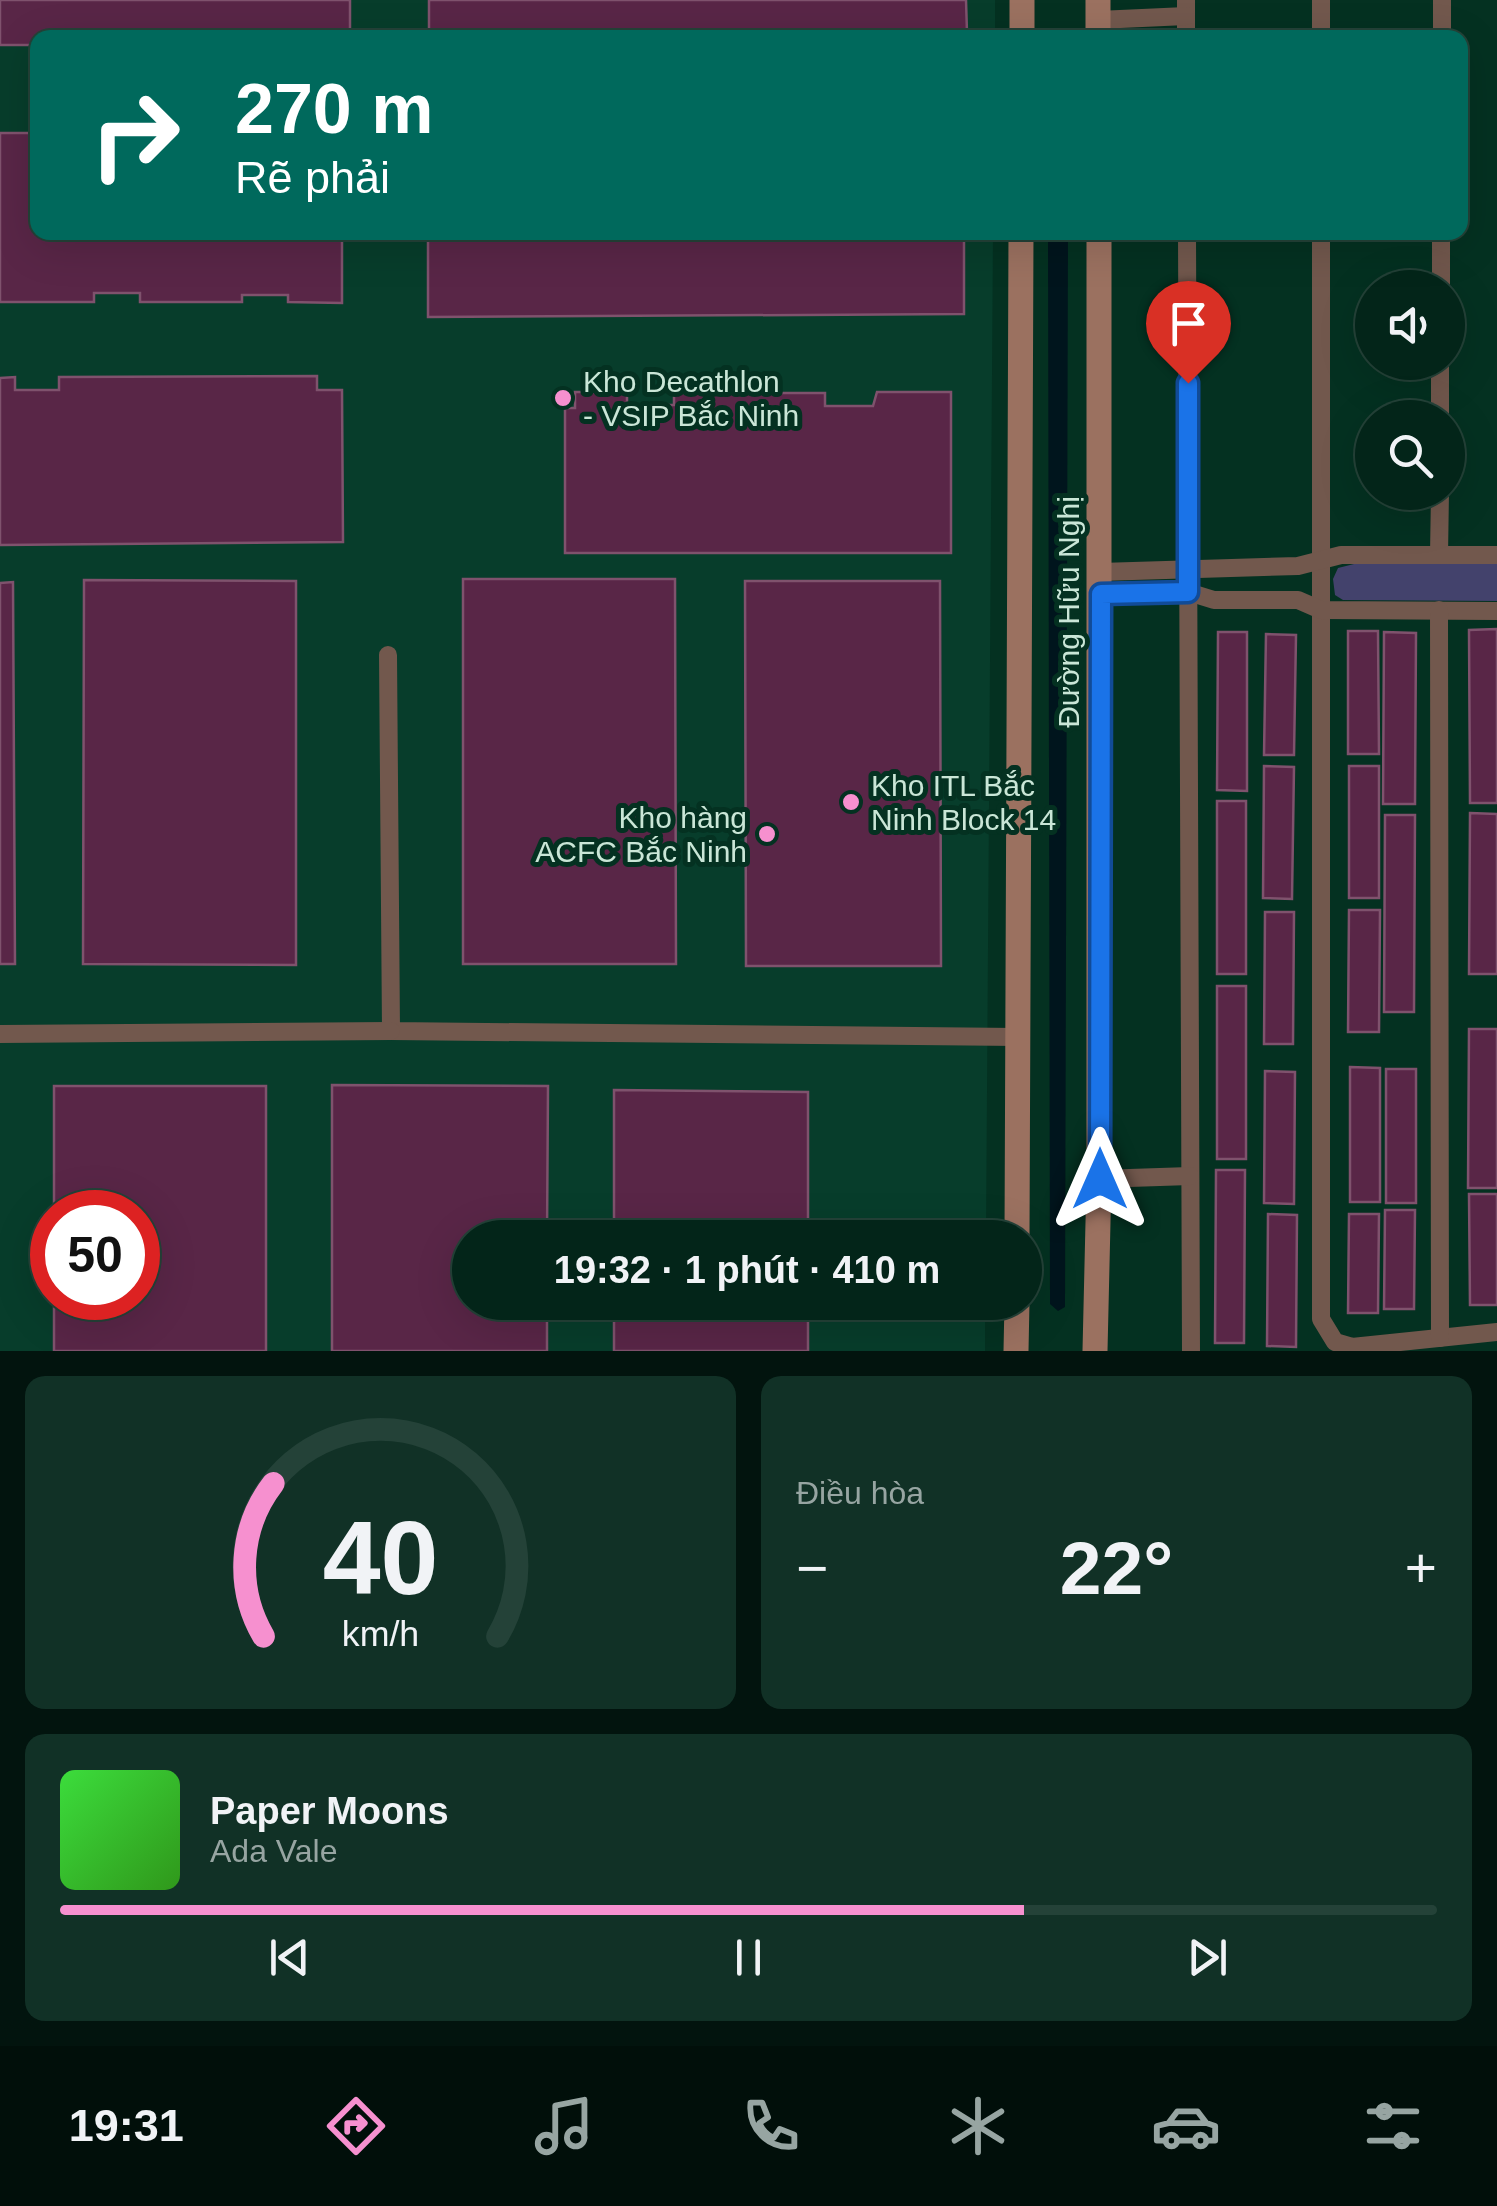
<!DOCTYPE html>
<html lang="vi">
<meta charset="utf-8">
<style>
:root{--surface:#032519;--page:#113126;--text:#f1f3f6;--muted:#97a5a2;--line:#244238;--accent:#f690cf}
body{margin:0;font-family:Helvetica,sans-serif;background:var(--page);color:var(--text);height:100vh;display:flex;flex-direction:column;font-size:38px;white-space:nowrap}
*{box-sizing:border-box;margin:0}
p{font-size:32px;color:var(--muted)}
.icon{flex:none;width:55px;height:55px;fill:none;stroke:currentColor;stroke-width:2;stroke-linecap:round;stroke-linejoin:round}
.map{position:relative;height:1351px;overflow:hidden}
.side{display:flex;flex-direction:column;gap:25px;padding:25px;background:#02140e;flex:1}
.side>*{flex:none}
.guide{position:absolute;left:30px;top:30px;width:1438px;height:210px;border-radius:20px;box-shadow:0 10px 40px #0002,0 0 0 2px var(--line);background:#00695c;color:#fff;overflow:hidden}
.controls{position:absolute;left:1355px;top:270px;display:grid;gap:20px}
.controls a{display:grid;place-items:center;width:110px;height:110px;border-radius:50%;background:var(--surface);box-shadow:0 10px 40px #0002,0 0 0 2px var(--line);font-size:50px}
.speed{position:absolute;left:30px;top:1190px;display:flex;gap:20px;font-size:50px;font-weight:700;text-align:center}
.speed>*{display:grid;place-content:center;width:130px;height:130px;border-radius:50%;background:var(--surface);box-shadow:0 10px 40px #0002,0 0 0 2px var(--line);line-height:1}
.speed .limit{border:15px solid #d22;background:#fff;color:#111}
.pin{position:absolute;display:grid;place-items:center;width:85px;height:85px;color:#fff;margin:-102px -42px;border-radius:50% 50% 50% 0;rotate:-45deg;box-shadow:0 0 10px #0007}
.pin .icon{rotate:45deg}
.me{position:absolute;width:110px;margin:-55px;rotate:0deg;stroke-linejoin:round;filter:drop-shadow(0 0 8px #0008)}
.turn{display:flex;align-items:center;gap:35px;height:210px;padding:0 40px;font-size:45px}
.turn .icon{width:130px;height:130px;stroke-width:2.5}
.turn b{display:block;font-size:70px;line-height:85px}
.big{font-size:75px;font-weight:700;line-height:1.1}
.side .card{flex:1;display:flex;flex-direction:column;justify-content:center;gap:15px;min-width:0;padding:0 35px;border-radius:20px;background:var(--page)}
.side .dial{align-items:center;gap:0}
.dial svg{height:260px;overflow:visible;fill:none;stroke:var(--line);stroke-width:7;stroke-linecap:round;text-anchor:middle}
.dial text{fill:var(--text);stroke:none}
.song{display:flex;align-items:center;gap:30px}
.cover{width:120px;height:120px;border-radius:15px;background:linear-gradient(135deg,hsl(120 70% 55%),hsl(110 70% 35%))}
.played{height:10px;border-radius:5px;background:linear-gradient(90deg,var(--accent) 70%,var(--line) 70%)}
.keys{display:flex;justify-content:space-around;direction:ltr}
.heat{display:flex;justify-content:space-between;align-items:center;font-size:55px;direction:ltr}
.side .tiles{flex:1;display:grid;gap:25px;grid-template-columns:1fr 1fr}
.card:last-child{grid-column:span 2}
.trip{position:absolute;left:452px;top:1220px;width:590px;height:100px;border-radius:50px;background:var(--surface);box-shadow:0 10px 40px #0002,0 0 0 2px var(--line);font-weight:700;line-height:100px;text-align:center}
.menu{display:flex;height:160px;justify-content:space-around;align-items:center;background:#010f0a;color:var(--muted)}
.menu .icon{width:70px;height:70px}
.menu .active{color:var(--accent)}
.menu b{font-size:45px;color:var(--text)}
.map>svg:first-child{display:block}
</style>
<div class="map">
<svg width="1497" height="1351" viewBox="0 0 1497 1351">
<rect width="100%" height="100%" fill="#043121"/>
<path fill="#073d2b" fill-rule="evenodd" d="M0 0H995V38H38V232L993 233 986 1237 470 1238V1302L985 1303V1351H0ZM52 1212H138V1298H52Z"/>
<path fill="#43426c" d="M1403 563H1497V601L1343 600 1335 595 1333 579 1338 568 1354 564Z"/>
<path fill="#00151d" d="M1048 233H1068L1065 1307 1058 1311 1050 1304Z"/>
<g fill="#592647" stroke="#7f526d" stroke-width="2.5">
<path d="M0 0H350V38L102 36 38 38V45H0Z"/>
<path d="M429 0H966L967 33H937V38H429Z"/>
<path d="M0 133H38V232H342V303L288 302V295H242V302H140V293H94V302H0Z"/>
<path d="M428 232H964V314L428 317Z"/>
<path d="M317 376V390H342L343 542 0 545V378L15 377V390H59V377Z"/>
<path d="M575 392H627V405H674V393H825V406H873L877 392H951V553H565V408H575Z"/>
<path d="M463 579H675L676 964H463Z"/>
<path d="M84 580 296 581V965L83 964Z"/>
<path d="M745 581H940L941 966H746Z"/>
<path d="M13 582 15 964H0V583Z"/>
<path d="M1497 629V803H1470L1469 630Z"/>
<path d="M1348 631H1378L1379 754H1348Z"/>
<path d="M1218 632H1247V791L1217 790Z"/>
<path d="M1384 632 1416 633 1415 804H1383Z"/>
<path d="M1266 634 1296 635 1294 755H1264Z"/>
<path d="M1264 766 1294 767 1292 899 1263 898Z"/>
<rect x="1349" y="766" width="30" height="132"/>
<rect x="1217" y="801" width="29" height="173"/>
<path d="M1470 813 1497 814V974H1469Z"/>
<path d="M1385 815H1415L1414 1012H1384Z"/>
<path d="M1349 910H1380L1379 1032H1348Z"/>
<path d="M1265 912H1294L1293 1044H1264Z"/>
<rect x="1217" y="986" width="29" height="173"/>
<path d="M1469 1029H1497V1188H1468Z"/>
<path d="M1350 1067 1380 1068V1202H1350Z"/>
<rect x="1386" y="1069" width="30" height="134"/>
<path d="M1265 1071 1295 1072 1294 1204 1264 1203Z"/>
<path d="M332 1085 548 1086 547 1238H470V1302H547V1351H332Z"/>
<path d="M54 1086H266V1351H54V1298H138V1212H54Z"/>
<path d="M614 1090 808 1092V1238H614Z"/>
<path d="M1216 1170H1245L1244 1343H1215Z"/>
<path d="M1469 1194H1497V1305H1470Z"/>
<path d="M1385 1210H1415L1414 1309H1384Z"/>
<path d="M1268 1214 1297 1215 1296 1347 1267 1346Z"/>
<path d="M1349 1214H1379L1378 1313H1348Z"/>
<rect x="614" y="1302" width="194" height="49"/>
</g>
<g fill="none" stroke-linecap="round" stroke-linejoin="round">
<g stroke="#72584d" stroke-width="18">
<path d="M1186 0V38"/>
<path d="M1098 20 1186 16"/>
<path d="M1321 38V0"/>
<path d="M1442 38V0"/>
<path d="M1187 232 1191 1351"/>
<path d="M1321 232V1319L1335 1342 1352 1347 1497 1332"/>
<path d="M1441 288V232"/>
<path d="M1440 418V362"/>
<path d="M1439 555 1440 492"/>
<path d="M1100 572 1298 566 1341 555H1497"/>
<path d="M1101 594 1188 592 1214 600H1298L1321 610 1497 611"/>
<path d="M1439 610 1440 1338"/>
<path d="M388 655 391 1031 1019 1037"/>
<path d="M0 1034 391 1031"/>
<path d="M1099 1179 1190 1176"/>
</g>
<g stroke="#9b7160" stroke-width="25">
<path d="M1098 0V38"/>
<path d="M1022 38V0"/>
<path d="M1017 1238 1021 232"/>
<path d="M1016 1351 1017 1302"/>
<path d="M1095 1351 1099 1179V232"/>
</g>
</g>
<g fill="none" stroke-linecap="round" stroke-linejoin="round">
<g stroke="#114b97" stroke-width="25">
<path id="route" d="M1100 1179 1101 594 1188 592V383"/>
</g>
<use href="#route" stroke="#1a73e8" stroke-width="18"/>
</g>
<g fill="#f690cf" stroke="#043121" stroke-width="4">
<circle cx="563" cy="398" r="10"/>
<circle cx="851" cy="802" r="10"/>
<circle cx="767" cy="834" r="10"/>
</g>
<g text-anchor="middle" dominant-baseline="central" stroke-width="10" stroke-linejoin="round" paint-order="stroke">
<g font-size="30" fill="#cae6d7" stroke="#043121" text-anchor="start">
<text x="583" y="381">Kho Decathlon<tspan x="583" dy="34">- VSIP Bắc Ninh</tspan></text>
<text x="871" y="785">Kho ITL Bắc<tspan x="871" dy="34">Ninh Block 14</tspan></text>
<text x="747" y="817" text-anchor="end">Kho hàng<tspan x="747" dy="34">ACFC Bắc Ninh</tspan></text>
</g>
<g font-size="30" fill="#cae6d7" stroke="#043121">
<text transform="translate(1068 612) rotate(-90)">Đường Hữu Nghị</text>
</g>
</g>
</svg>
<div class="controls">
<a><svg class="icon" aria-label="sound" viewBox="0 0 24 24"><path d="M4 9h4l5-4v14l-5-4H4zM17 9q2 3 0 6"/></svg></a>
<a><svg class="icon" aria-label="search" viewBox="0 0 24 24"><circle cx="10" cy="10" r="6"/><path d="M15 15l6 6"/></svg></a>
</div>
<div class="speed"><div class="limit">50</div></div>
<div class="pin" style="left:1188px;top:383px;background:#d93025"><svg class="icon" aria-label="arrive" viewBox="0 0 24 24"><path d="M6 21V4h12l-3 4 3 4H6"/></svg></div>
<svg class="me" style="left:1100px;top:1179px" viewBox="-20 -20 40 40"><path d="M0-17L14 15 0 8-14 15z" fill="#1a73e8" stroke="#fff" stroke-width="4"/></svg>
<div class="trip">19:32 · 1 phút · 410 m</div>
<div class="guide">
<div class="turn"><svg class="icon" aria-label="right" viewBox="0 0 24 24"><path d="M7 20v-9h11M14 6l5 5-5 5"/></svg><div><b>270 m</b>Rẽ phải</div></div>
</div>
</div>
<section class="side">
<div class="tiles">
<div class="card dial"><svg viewBox="0 0 100 80">
<path d="M14 69A42 42 0 1 1 86 69"/>
<path d="M14 69A42 42 0 0 1 17 22" stroke="#f690cf"/>
<text x="50" y="56" font-size="32" font-weight="700">40</text>
<text x="50" y="72" font-size="11">km/h</text>
</svg></div>
<div class="card"><p>Điều hòa</p>
<div class="heat"><a>−</a><b class="big">22°</b><a>+</a></div>
</div>
<div class="card">
<div class="song"><i class="cover"></i><div><b>Paper Moons</b><p>Ada Vale</p></div></div>
<div class="played"></div>
<div class="keys"><svg class="icon" aria-label="previous" viewBox="0 0 24 24"><path d="M18 5L8 12l10 7zM5 5v14"/></svg><svg class="icon" aria-label="pause" viewBox="0 0 24 24"><path d="M8 5v14M16 5v14"/></svg><svg class="icon" aria-label="next" viewBox="0 0 24 24"><path d="M6 5l10 7-10 7zM19 5v14"/></svg></div>
</div>
</div>
</section>
<nav class="menu">
<b>19:31</b>
<svg class="icon active" aria-label="directions" viewBox="0 0 24 24"><path d="M12 3l9 9-9 9-9-9zM9 14v-3h6M13 9l2 2-2 2"/></svg>
<svg class="icon" aria-label="music" viewBox="0 0 24 24"><path d="M9 18V5l10-2v13"/><circle cx="6" cy="18" r="3"/><circle cx="16" cy="16" r="3"/></svg>
<svg class="icon" aria-label="phone" viewBox="0 0 24 24"><path d="M5 4h4l2 5-3 2q2 4 5 5l2-3 5 2v4C11 20 4 13 5 4z"/></svg>
<svg class="icon" aria-label="climate" viewBox="0 0 24 24"><path d="M12 3v18M4 7l16 10M4 17L20 7"/></svg>
<svg class="icon" aria-label="car" viewBox="0 0 24 24"><path d="M5 17H2v-5l4-1 3-4h7l3 4 3 1v5h-3M9 17h6M6 11h13"/><circle cx="7" cy="17" r="2"/><circle cx="17" cy="17" r="2"/></svg>
<svg class="icon" aria-label="filters" viewBox="0 0 24 24"><path d="M4 7h16M4 17h16"/><circle cx="9" cy="7" r="2"/><circle cx="15" cy="17" r="2"/></svg>
</nav>
